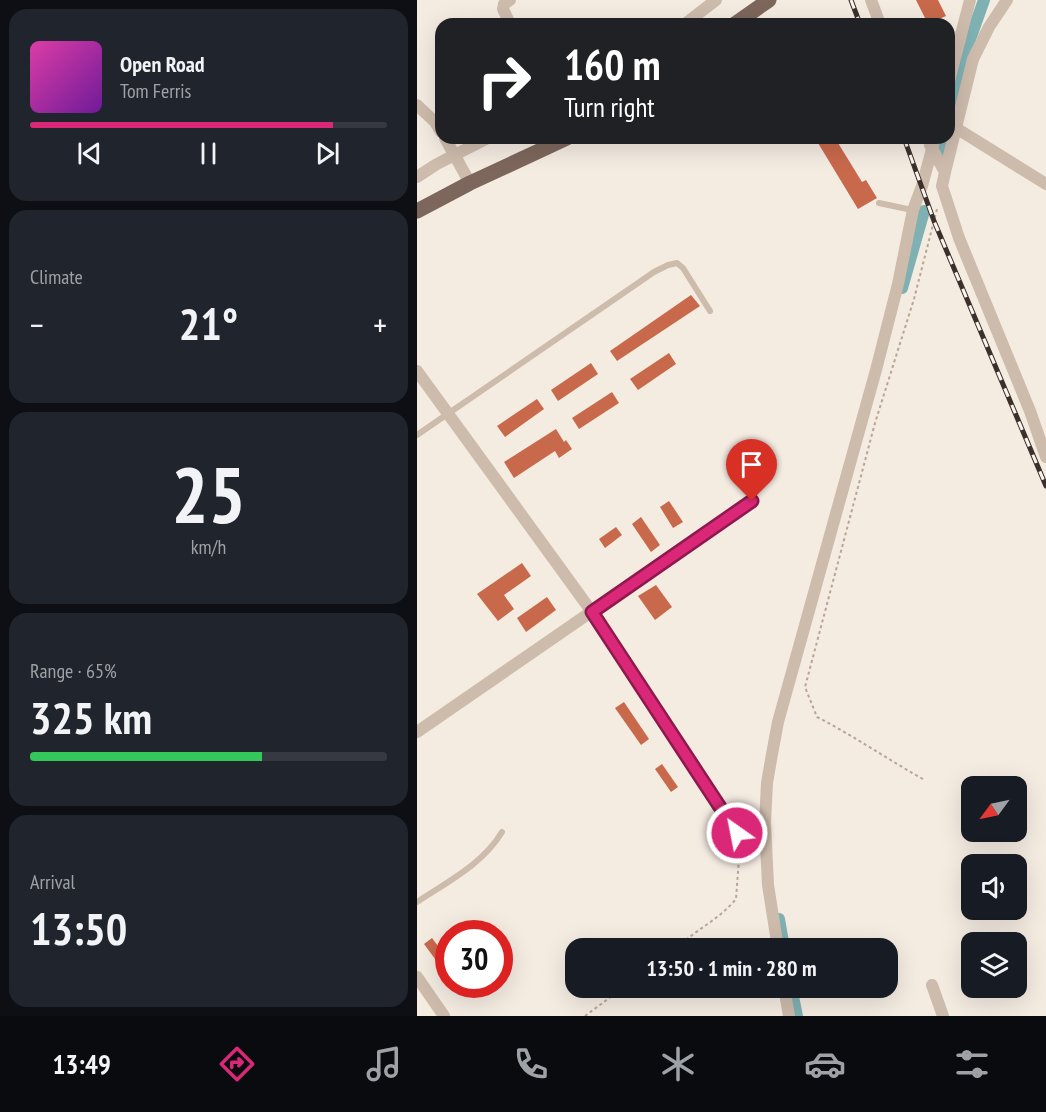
<!DOCTYPE html>
<meta charset="utf-8">
<style>
:root{--surface:#171b24;--page:#20242c;--text:#f1f3f6;--muted:#9ea1a6;--line:#363941;--accent:#db2777}
body{margin:0;font-family:"PT Sans Narrow",sans-serif;background:var(--page);color:var(--text);height:100vh;display:flex;flex-direction:column;font-size:22px;white-space:nowrap}
*{box-sizing:border-box;margin:0}
p{font-size:20px;color:var(--muted)}
.icon{flex:none;width:33px;height:33px;fill:none;stroke:currentColor;stroke-width:2;stroke-linecap:round;stroke-linejoin:round}
.map{position:relative;flex:1;overflow:hidden}
.panel{display:flex;flex-direction:column;gap:9px;padding:9px;background:#0d0f14;width:417px}
.panel>*{flex:none}
.guide{position:absolute;left:18px;top:18px;width:520px;height:126px;border-radius:18px;box-shadow:0 6px 24px #0002;background:#202124;color:#fff;overflow:hidden}
.needle{width:39px;rotate:237deg}
.buttons{position:absolute;left:544px;top:776px;display:grid;gap:12px}
.buttons a{display:grid;place-items:center;width:66px;height:66px;border-radius:12px;background:var(--surface);box-shadow:0 6px 24px #0002;font-size:30px}
.speed{position:absolute;left:18px;top:920px;display:flex;gap:12px;font-size:30px;font-weight:700;text-align:center}
.speed>*{display:grid;place-content:center;width:78px;height:78px;border-radius:50%;background:var(--surface);box-shadow:0 6px 24px #0002;line-height:1}
.speed .limit{border:9px solid #d22;background:#fff;color:#111}
.pin{position:absolute;display:grid;place-items:center;width:51px;height:51px;color:#fff;margin:-62px -26px;border-radius:50% 50% 50% 0;rotate:-45deg;box-shadow:0 0 6px #0007}
.pin .icon{rotate:45deg}
.me{position:absolute;width:66px;margin:-33px;rotate:327deg;stroke-linejoin:round;filter:drop-shadow(0 0 4px #0008)}
.turn{display:flex;align-items:center;gap:21px;height:126px;padding:0 30px;font-size:27px}
.turn .icon{width:78px;height:78px;stroke-width:2.5}
.turn b{display:block;font-size:42px;line-height:51px}
.big{font-size:45px;font-weight:800;line-height:1.1}
.panel .widget{flex:1;display:flex;flex-direction:column;justify-content:center;gap:9px;min-width:0;padding:0 21px;border-radius:18px;background:var(--page)}
.panel .dial{align-items:center;gap:0}
.dial b{font-size:78px;line-height:1}
.song{display:flex;align-items:center;gap:18px}
.cover{width:72px;height:72px;border-radius:9px;background:linear-gradient(135deg,hsl(320 70% 55%),hsl(280 70% 35%))}
.played{height:6px;border-radius:3px;background:linear-gradient(90deg,var(--accent) 85%,var(--line) 85%)}
.keys{display:flex;justify-content:space-around;direction:ltr}
.heat{display:flex;justify-content:space-between;align-items:center;font-size:33px;direction:ltr}
.charge{height:9px;border-radius:4px;background:linear-gradient(90deg,#34c759 65%,var(--line) 0)}
.trip{position:absolute;left:148px;top:938px;width:333px;height:60px;border-radius:18px;background:var(--surface);box-shadow:0 6px 24px #0002;font-weight:800;line-height:60px;text-align:center}
.menu{display:flex;height:96px;justify-content:space-around;align-items:center;background:#090b0e;color:var(--muted)}
.menu .icon{width:42px;height:42px}
.menu .selected{color:var(--accent)}
.menu b{font-size:27px;color:var(--text)}
main{display:flex;flex:1;min-height:0}
.map>svg:first-child{display:block}
</style>
<main>
<section class="panel">
<div class="widget">
<div class="song"><i class="cover"></i><div><b>Open Road</b><p>Tom Ferris</p></div></div>
<div class="played"></div>
<div class="keys"><svg class="icon" aria-label="previous" viewBox="0 0 24 24"><path d="M18 5L8 12l10 7zM5 5v14"/></svg><svg class="icon" aria-label="pause" viewBox="0 0 24 24"><path d="M8 5v14M16 5v14"/></svg><svg class="icon" aria-label="next" viewBox="0 0 24 24"><path d="M6 5l10 7-10 7zM19 5v14"/></svg></div>
</div>
<div class="widget"><p>Climate</p>
<div class="heat"><a>−</a><b class="big">21°</b><a>+</a></div>
</div>
<div class="widget dial"><b>25</b><p>km/h</p></div>
<div class="widget"><p>Range · 65%</p><b class="big">325 km</b><div class="charge"></div></div>
<div class="widget"><p>Arrival</p><b class="big">13:50</b></div>
</section>
<div class="map">
<svg width="629" height="1016" viewBox="0 0 629 1016">
<rect width="100%" height="100%" fill="#f4ebe1"/>
<g fill="none" stroke-linecap="round" stroke-linejoin="round">
<g stroke="#7fb0b2" stroke-width="12">
<path d="M532 121 550 48 567 0"/>
<path d="M525 151 528 138"/>
<path d="M485 288 507 211"/>
<path d="M362 919 367 948"/>
<path d="M374 987 380 1016"/>
</g>
</g>
<g fill="#c8694b">
<path d="M499 0H521L529 16 511 24Z"/>
<path d="M409 138H418L445 182 449 180 460 198 441 209 401 143Z"/>
<path d="M274 295 283 306 200 361 193 351Z"/>
<path d="M252 353 259 364 221 390 213 379Z"/>
<path d="M174 363 181 374 141 401 134 390Z"/>
<path d="M195 392 202 403 162 429 155 418Z"/>
<path d="M120 399 127 409 88 437 80 426Z"/>
<path d="M139 429 147 442 149 440 155 449 142 458 138 451 97 478 87 462Z"/>
<path d="M252 501 266 522 256 528 243 507Z"/>
<path d="M224 517 243 545 234 552 215 524Z"/>
<path d="M199 527 205 535 188 548 182 539Z"/>
<path d="M105 563 114 576 87 595 97 609 81 621 60 594Z"/>
<path d="M239 585 255 607 238 620 221 596Z"/>
<path d="M130 597 139 610 109 632 100 618Z"/>
<path d="M207 702 232 739 224 745 198 708Z"/>
<path d="M245 764 261 787 254 792 238 769Z"/>
<path d="M15 938 29 957 21 963 7 944Z"/>
</g>
<g fill="none" stroke-linecap="round" stroke-linejoin="round">
<g stroke="#b9a596" stroke-width="2" stroke-dasharray="3 3" stroke-linecap="butt">
<path d="M506 779C470 759 437 736 400 717L388 687 458 423 497 299 520 209"/>
<path d="M260 948C278 930 303 919 319 899L323 845"/>
<path d="M168 1016 207 987"/>
</g>
<g stroke="#cdbbac" stroke-width="6">
<path d="M462 203 495 210"/>
<path d="M0 435 237 272 251 265 260 263 266 268 293 311"/>
<path d="M0 902C30 882 66 864 85 832"/>
</g>
<g stroke="#cdbbac" stroke-width="12">
<path d="M454 0 463 24"/>
<path d="M93 24 86 9 87 4 93 0"/>
<path d="M268 24 299 0"/>
<path d="M532 81 553 0"/>
<path d="M0 105 18 122 24 132"/>
<path d="M539 128 629 184"/>
<path d="M28 138 53 183"/>
<path d="M513 145 528 172 525 186 542 238 613 411 629 457"/>
<path d="M528 172 556 59 572 27 590 0"/>
<path d="M0 177 20 164 71 138"/>
<path d="M0 371 175 612 320 833"/>
<path d="M0 732 335 501"/>
<path d="M361 948 351 885 348 823 350 783 355 754 361 722 383 643 459 370 481 284 496 210 505 186 518 138"/>
<path d="M0 977 27 1016"/>
<path d="M515 985 526 1016"/>
<path d="M367 987 372 1016"/>
</g>
<g stroke="#7d675c" stroke-width="15">
<path d="M318 24 352 0"/>
<path d="M0 211 53 183 150 138"/>
</g>
<g stroke="#3b302b" stroke-width="5">
<g id="rail">
<path d="M434 0 443 24"/>
<path d="M487 138 517 221 629 486"/>
</g>
</g>
<use href="#rail" stroke="#fbf5ee" stroke-width="3" stroke-dasharray="9" stroke-linecap="butt"/>
</g>
<g fill="none" stroke-linecap="round" stroke-linejoin="round">
<g stroke="#8e194d" stroke-width="15">
<path id="route" d="M320 833 175 612 335 501"/>
</g>
<use href="#route" stroke="#db2777" stroke-width="10"/>
</g>
</svg>
<div class="buttons">
<a><svg class="needle" viewBox="-14 -14 28 28"><path d="M0-13l5 13h-10z" fill="#e53935"/><path d="M0 13l5-13h-10z" fill="#9ea1a6"/></svg></a>
<a><svg class="icon" aria-label="sound" viewBox="0 0 24 24"><path d="M4 9h4l5-4v14l-5-4H4zM17 9q2 3 0 6"/></svg></a>
<a><svg class="icon" aria-label="layers" viewBox="0 0 24 24"><path d="M12 4l9 5-9 5-9-5zM3 14l9 5 9-5"/></svg></a>
</div>
<div class="speed"><div class="limit">30</div></div>
<div class="pin" style="left:335px;top:501px;background:#d93025"><svg class="icon" aria-label="arrive" viewBox="0 0 24 24"><path d="M6 21V4h12l-3 4 3 4H6"/></svg></div>
<svg class="me" style="left:320px;top:833px" viewBox="-20 -20 40 40"><circle r="17" fill="#db2777" stroke="#fff" stroke-width="3"/><path d="M0-11L8 9 0 5-8 9z" fill="#fff"/></svg>
<div class="trip">13:50 · 1 min · 280 m</div>
<div class="guide">
<div class="turn"><svg class="icon" aria-label="right" viewBox="0 0 24 24"><path d="M7 20v-9h11M14 6l5 5-5 5"/></svg><div><b>160 m</b>Turn right</div></div>
</div>
</div>
</main>
<nav class="menu">
<b>13:49</b>
<svg class="icon selected" aria-label="directions" viewBox="0 0 24 24"><path d="M12 3l9 9-9 9-9-9zM9 14v-3h6M13 9l2 2-2 2"/></svg>
<svg class="icon" aria-label="music" viewBox="0 0 24 24"><path d="M9 18V5l10-2v13"/><circle cx="6" cy="18" r="3"/><circle cx="16" cy="16" r="3"/></svg>
<svg class="icon" aria-label="phone" viewBox="0 0 24 24"><path d="M5 4h4l2 5-3 2q2 4 5 5l2-3 5 2v4C11 20 4 13 5 4z"/></svg>
<svg class="icon" aria-label="climate" viewBox="0 0 24 24"><path d="M12 3v18M4 7l16 10M4 17L20 7"/></svg>
<svg class="icon" aria-label="car" viewBox="0 0 24 24"><path d="M5 17H2v-5l4-1 3-4h7l3 4 3 1v5h-3M9 17h6M6 11h13"/><circle cx="7" cy="17" r="2"/><circle cx="17" cy="17" r="2"/></svg>
<svg class="icon" aria-label="filters" viewBox="0 0 24 24"><path d="M4 7h16M4 17h16"/><circle cx="9" cy="7" r="2"/><circle cx="15" cy="17" r="2"/></svg>
</nav>
